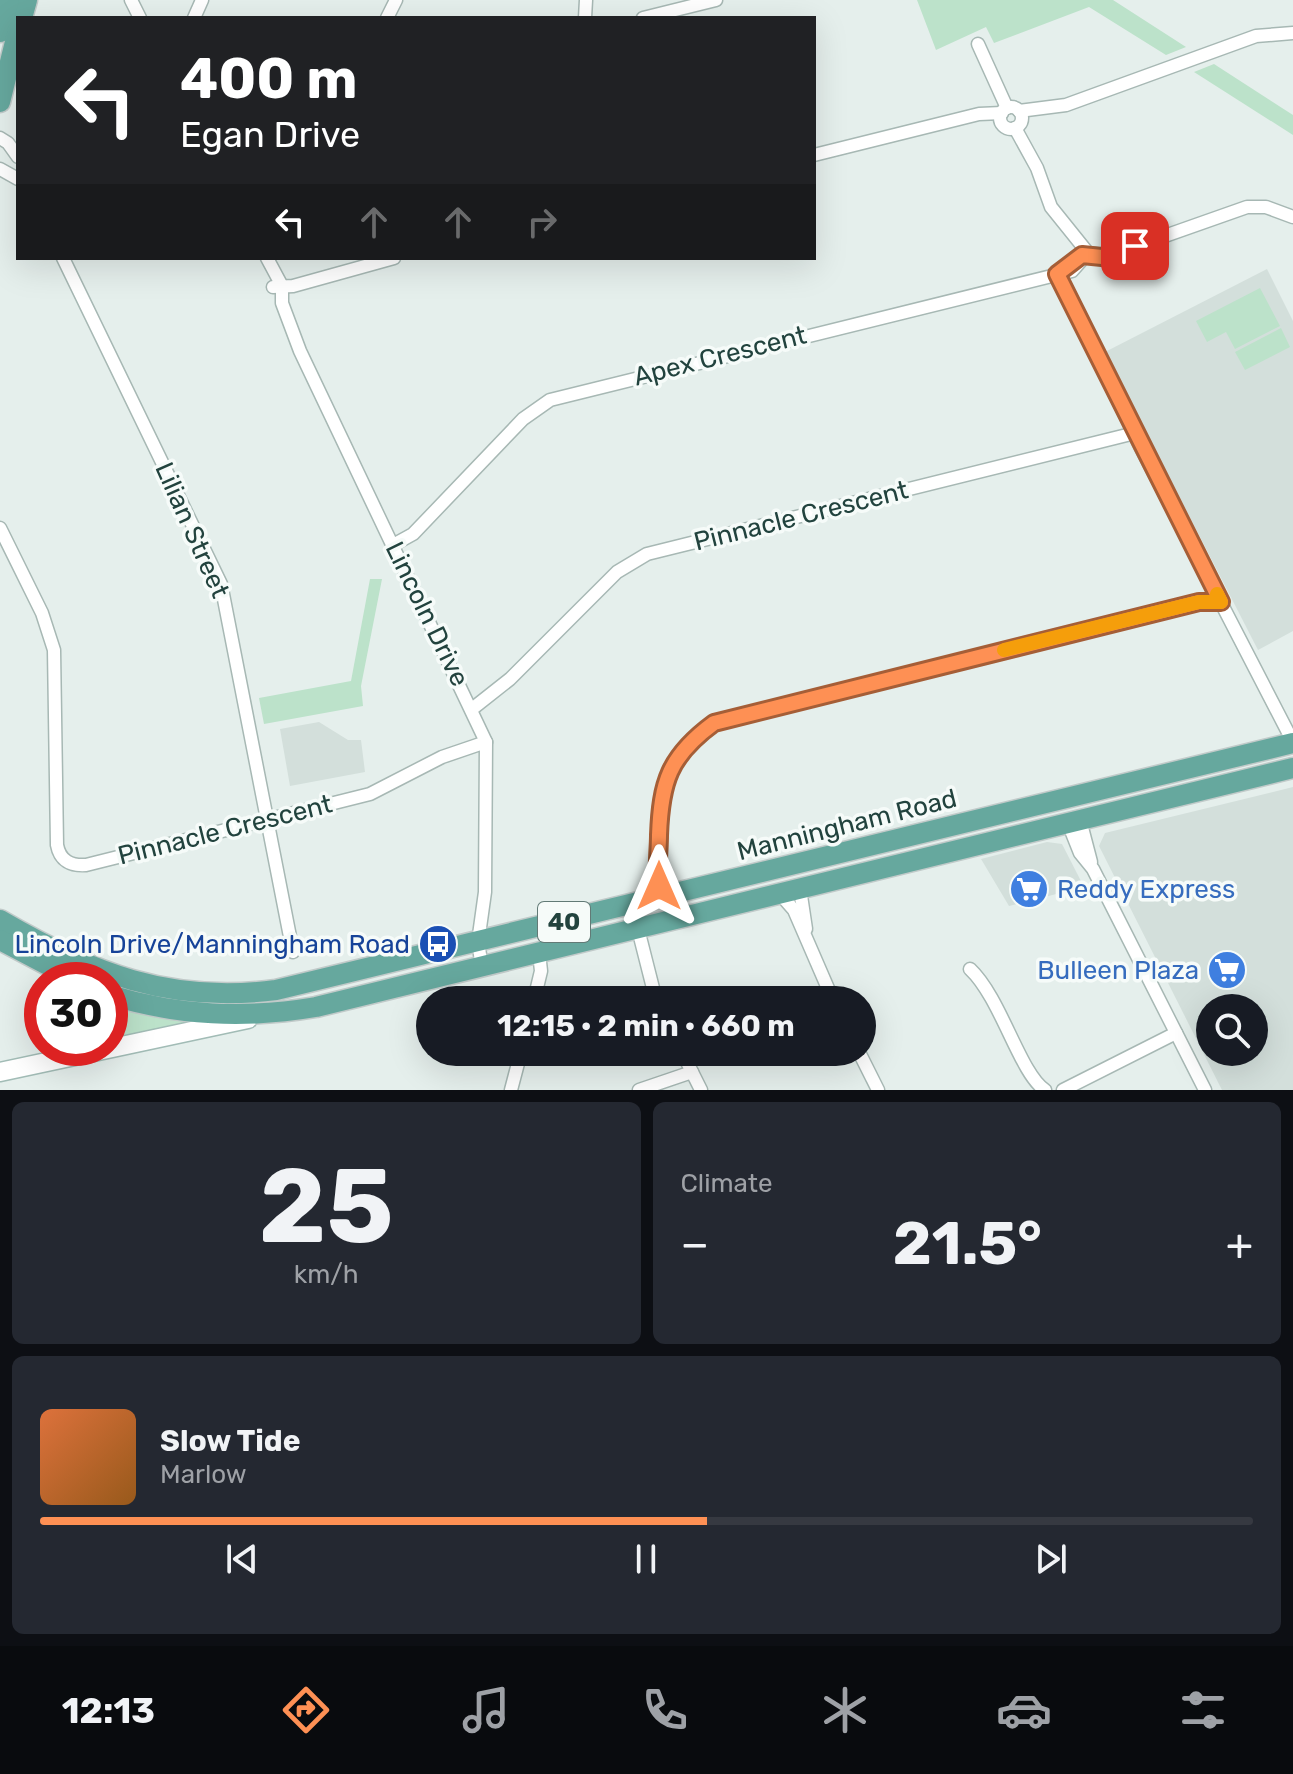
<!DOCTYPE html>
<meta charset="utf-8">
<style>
:root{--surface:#171b24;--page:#242831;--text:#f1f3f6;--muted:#9ea1a6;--line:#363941;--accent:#fe9054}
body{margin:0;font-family:Rubik,sans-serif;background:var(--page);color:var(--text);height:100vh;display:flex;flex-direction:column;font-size:30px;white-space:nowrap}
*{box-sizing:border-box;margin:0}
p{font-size:26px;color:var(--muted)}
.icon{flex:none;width:44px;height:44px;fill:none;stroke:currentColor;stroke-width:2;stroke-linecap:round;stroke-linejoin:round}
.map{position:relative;height:1090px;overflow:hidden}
.details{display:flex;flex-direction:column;gap:12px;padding:12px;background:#0d0f14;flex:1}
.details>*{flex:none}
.hud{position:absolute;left:16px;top:16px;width:800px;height:244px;border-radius:0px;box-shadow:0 8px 32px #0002;background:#202124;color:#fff;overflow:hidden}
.controls{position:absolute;left:1196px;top:994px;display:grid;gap:16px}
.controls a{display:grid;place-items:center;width:72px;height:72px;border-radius:50%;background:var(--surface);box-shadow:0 8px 32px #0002;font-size:40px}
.speed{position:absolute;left:24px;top:962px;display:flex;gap:16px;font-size:40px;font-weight:700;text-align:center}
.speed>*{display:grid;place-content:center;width:104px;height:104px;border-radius:50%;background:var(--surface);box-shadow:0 8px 32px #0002;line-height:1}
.speed .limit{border:12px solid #d22;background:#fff;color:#111}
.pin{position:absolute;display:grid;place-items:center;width:68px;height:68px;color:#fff;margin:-34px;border-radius:16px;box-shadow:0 4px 12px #0006}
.me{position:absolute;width:88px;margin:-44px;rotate:0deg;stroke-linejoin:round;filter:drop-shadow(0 0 6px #0008)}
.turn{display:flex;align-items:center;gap:28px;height:168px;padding:0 32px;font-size:36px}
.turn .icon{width:104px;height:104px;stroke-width:2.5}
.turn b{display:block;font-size:56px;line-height:68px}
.lanes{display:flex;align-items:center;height:76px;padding:0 32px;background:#0003;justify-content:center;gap:40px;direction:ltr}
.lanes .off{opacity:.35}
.big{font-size:60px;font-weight:700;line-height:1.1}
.details .tile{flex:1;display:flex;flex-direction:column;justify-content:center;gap:12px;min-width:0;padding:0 28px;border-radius:12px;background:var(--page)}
.details .dial{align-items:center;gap:0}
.dial b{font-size:104px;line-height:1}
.song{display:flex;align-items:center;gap:24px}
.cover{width:96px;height:96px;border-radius:12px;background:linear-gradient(135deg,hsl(20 70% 55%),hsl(30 70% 35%))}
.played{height:8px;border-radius:4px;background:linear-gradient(90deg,var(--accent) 55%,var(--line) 55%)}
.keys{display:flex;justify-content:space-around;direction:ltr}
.heat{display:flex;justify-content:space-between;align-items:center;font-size:44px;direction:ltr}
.details .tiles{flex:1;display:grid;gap:12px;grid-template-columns:1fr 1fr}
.tile:last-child{grid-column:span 2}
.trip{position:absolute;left:416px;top:986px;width:460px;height:80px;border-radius:40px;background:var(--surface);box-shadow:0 8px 32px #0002;font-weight:700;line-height:80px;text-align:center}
.menu{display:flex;height:128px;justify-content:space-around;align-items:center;background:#090b0e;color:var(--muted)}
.menu .icon{width:56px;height:56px}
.menu .selected{color:var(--accent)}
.menu b{font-size:36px;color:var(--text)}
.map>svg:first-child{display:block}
</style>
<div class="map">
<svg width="1293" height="1090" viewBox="0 0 1293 1090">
<rect width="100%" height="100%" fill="#e5efec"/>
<g fill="#d3dfdb" fill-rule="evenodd">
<path d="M1267 269 1293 321V631L1258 650 1105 352Z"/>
<path d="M319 722 348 740H361L365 772 290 786 280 729Z"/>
<path d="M1293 787V1090H1222L1099 846 1105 833ZM1210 1008H1254V1052H1210Z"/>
<path d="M1047 842 1062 844 1084 887 1009 906 981 859Z"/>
</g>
<g fill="#bce2ca">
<path d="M917 0H1113L1186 47 1166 55 1089 7 994 43 986 27 936 50Z"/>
<path d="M1214 64 1293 115V135L1194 72Z"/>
<path d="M1260 288 1280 326 1235 349 1226 332 1207 342 1196 321Z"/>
<path d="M1281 328 1290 347 1245 370 1235 352Z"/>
<path d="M370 579H382L361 686 363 706 264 724 259 698 351 681Z"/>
<path d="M121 1006 189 1023 116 1045 114 1035Z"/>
</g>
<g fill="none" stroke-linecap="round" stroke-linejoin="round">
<g stroke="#a7b8b4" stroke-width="15">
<g id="street">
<path d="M131 0 140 18"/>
<path d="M194 18 202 0"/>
<path d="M387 18 396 0"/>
<path d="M585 18 586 0"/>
<path d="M643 18 716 0"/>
<path d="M978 44 1007 108"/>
<circle cx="1011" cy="118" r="11"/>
<path d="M1019 111 1066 105 1256 36 1293 33"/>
<path d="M1015 128 1037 168 1051 207 1088 253 1108 256 1247 207H1266L1293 217"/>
<path d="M0 138 8 143 18 157"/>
<path d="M814 155 979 114 1002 113"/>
<path d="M0 169 18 179"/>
<path d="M63 258 221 584 293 952"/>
<path d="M267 258 282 286V303L300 351 486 742 485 892 478 942 482 967"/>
<path d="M1057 274 1140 446 1293 742"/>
<path d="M273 287 293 286 394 258"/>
<path d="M0 528 42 613 54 650 57 845C60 861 71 866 86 865L370 794 442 757 486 742"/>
<path d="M393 545 413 534 523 419 550 400 1072 271 1088 253"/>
<path d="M472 709 510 679 617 572 647 554 1135 433"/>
<path d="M1080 820 1091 862"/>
<path d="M1068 823 1080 853 1093 869 1205 1090"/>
<path d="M800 889 806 929"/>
<path d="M780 894 794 910 833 1000"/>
<path d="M662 898C656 879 658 861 659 842 661 785 665 758 714 723L1199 602H1221"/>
<path d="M638 929 656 1000"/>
<path d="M970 969C1001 998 1020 1074 1045 1090"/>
<path d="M534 1000 541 971 539 953"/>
<path d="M682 1052 701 1090"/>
<path d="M859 1052 878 1090"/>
<path d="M511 1090 521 1052"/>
<path d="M639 1090 692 1072"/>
<path d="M1063 1090 1176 1033"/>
</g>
</g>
<g stroke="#a2bcb6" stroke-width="21">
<g id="secondary">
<path d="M110 999 116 1017 110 1030"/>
<path d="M0 1072 248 1019"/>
</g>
</g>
<g stroke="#c1cac9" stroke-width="23">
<g id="primary">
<path d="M22 18 27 0"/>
<path d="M0 32 9 0"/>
<path d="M0 102 18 30"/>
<path d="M0 920C91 973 170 1004 276 990L1293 743"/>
<path d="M0 940 76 980"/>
<path d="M110 995C179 1016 245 1019 316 1007L1293 768"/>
</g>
</g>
<use href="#street" stroke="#fff" stroke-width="12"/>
<use href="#secondary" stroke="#fff" stroke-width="18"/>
<use href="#primary" stroke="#66a89e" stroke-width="20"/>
</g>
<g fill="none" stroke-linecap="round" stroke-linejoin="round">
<g stroke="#a55e37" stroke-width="20">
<path id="route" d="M659 886C656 870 659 852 659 835 661 782 669 756 714 723L1199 602H1221L1057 274 1082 255 1102 257 1135 246"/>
</g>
<use href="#route" stroke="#fe9054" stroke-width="14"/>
<path stroke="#f59e0b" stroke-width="14" d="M1004 650 1199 602H1221L1217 594"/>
</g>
<defs>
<g id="supermarket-disc" transform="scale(2)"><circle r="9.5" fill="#3f7fe0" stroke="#f6fbf9"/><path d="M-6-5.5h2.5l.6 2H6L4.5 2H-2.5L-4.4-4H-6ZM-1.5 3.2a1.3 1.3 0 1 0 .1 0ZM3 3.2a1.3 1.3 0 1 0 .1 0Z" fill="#fff"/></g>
<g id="bus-disc" transform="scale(2)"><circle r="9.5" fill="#1a4fb4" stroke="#f6fbf9"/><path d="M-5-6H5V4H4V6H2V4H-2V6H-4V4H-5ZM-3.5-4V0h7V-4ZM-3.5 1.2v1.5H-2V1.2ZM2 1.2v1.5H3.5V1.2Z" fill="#fff"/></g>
</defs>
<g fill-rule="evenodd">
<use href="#supermarket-disc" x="1029" y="889"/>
<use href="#bus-disc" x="438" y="944"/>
<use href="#supermarket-disc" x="1227" y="970"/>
</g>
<g text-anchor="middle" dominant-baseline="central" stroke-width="7" stroke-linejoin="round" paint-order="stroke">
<rect fill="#f6fbf9" stroke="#627a76" stroke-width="2" x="538" y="902" width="52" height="40" rx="6"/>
<g font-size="24" font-weight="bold" fill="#22433e">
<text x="564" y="922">40</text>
</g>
<g font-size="26" fill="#22433e" stroke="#f6fbf9">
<text transform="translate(720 356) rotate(-14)">Apex Crescent</text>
<text transform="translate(801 516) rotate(-14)">Pinnacle Crescent</text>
<text transform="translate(192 530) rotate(66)">Lilian Street</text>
<text transform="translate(427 614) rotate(64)">Lincoln Drive</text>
<text transform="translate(847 825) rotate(-14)">Manningham Road</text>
<text transform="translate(225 830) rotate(-14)">Pinnacle Crescent</text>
</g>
<g font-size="26" fill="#366cbe" stroke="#f6fbf9" text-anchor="start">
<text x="1057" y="889">Reddy Express</text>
<text x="1199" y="970" text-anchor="end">Bulleen Plaza</text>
</g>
<g font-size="26" fill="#164399" stroke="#f6fbf9" text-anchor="end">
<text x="410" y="944">Lincoln Drive/Manningham Road</text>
</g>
</g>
</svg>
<div class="controls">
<a><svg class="icon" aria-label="search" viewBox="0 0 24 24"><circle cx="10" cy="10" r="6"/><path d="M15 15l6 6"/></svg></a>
</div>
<div class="speed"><div class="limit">30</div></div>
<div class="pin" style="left:1135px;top:246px;background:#d93025"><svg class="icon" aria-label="arrive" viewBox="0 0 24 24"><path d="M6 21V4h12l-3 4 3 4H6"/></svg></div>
<svg class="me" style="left:659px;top:886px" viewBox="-20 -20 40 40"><path d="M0-17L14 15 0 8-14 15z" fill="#fe9054" stroke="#fff" stroke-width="4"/></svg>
<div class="trip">12:15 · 2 min · 660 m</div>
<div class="hud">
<div class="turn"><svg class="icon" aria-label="left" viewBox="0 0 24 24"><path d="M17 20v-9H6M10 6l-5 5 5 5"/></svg><div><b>400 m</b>Egan Drive</div></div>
<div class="lanes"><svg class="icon" aria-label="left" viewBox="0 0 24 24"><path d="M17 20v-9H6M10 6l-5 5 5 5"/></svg><svg class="icon off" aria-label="ahead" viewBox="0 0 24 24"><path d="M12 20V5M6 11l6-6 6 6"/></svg><svg class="icon off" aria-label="ahead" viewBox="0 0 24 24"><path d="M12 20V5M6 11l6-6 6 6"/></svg><svg class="icon off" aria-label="right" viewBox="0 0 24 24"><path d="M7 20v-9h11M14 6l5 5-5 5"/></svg></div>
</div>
</div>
<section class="details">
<div class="tiles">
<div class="tile dial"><b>25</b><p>km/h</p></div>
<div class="tile"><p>Climate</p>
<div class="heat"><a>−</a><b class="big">21.5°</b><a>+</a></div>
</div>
<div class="tile">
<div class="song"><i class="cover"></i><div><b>Slow Tide</b><p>Marlow</p></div></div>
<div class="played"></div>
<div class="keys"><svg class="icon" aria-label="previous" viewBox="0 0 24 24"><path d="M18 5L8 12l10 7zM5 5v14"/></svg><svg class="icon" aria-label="pause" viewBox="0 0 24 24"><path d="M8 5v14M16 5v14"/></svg><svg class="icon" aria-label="next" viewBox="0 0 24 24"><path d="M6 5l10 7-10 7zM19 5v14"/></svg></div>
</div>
</div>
</section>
<nav class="menu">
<b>12:13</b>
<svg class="icon selected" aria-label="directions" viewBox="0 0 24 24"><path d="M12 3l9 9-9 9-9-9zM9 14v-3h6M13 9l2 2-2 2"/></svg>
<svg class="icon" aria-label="music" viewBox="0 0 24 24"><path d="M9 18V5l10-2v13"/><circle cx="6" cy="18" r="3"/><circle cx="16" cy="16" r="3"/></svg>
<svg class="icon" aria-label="phone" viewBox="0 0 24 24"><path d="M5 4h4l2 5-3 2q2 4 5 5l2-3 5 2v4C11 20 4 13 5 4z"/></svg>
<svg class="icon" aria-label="climate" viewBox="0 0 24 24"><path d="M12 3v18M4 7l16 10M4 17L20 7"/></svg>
<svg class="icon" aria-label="car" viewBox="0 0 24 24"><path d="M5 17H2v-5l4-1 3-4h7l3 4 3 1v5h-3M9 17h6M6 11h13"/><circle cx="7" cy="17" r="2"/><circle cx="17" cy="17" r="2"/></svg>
<svg class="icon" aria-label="filters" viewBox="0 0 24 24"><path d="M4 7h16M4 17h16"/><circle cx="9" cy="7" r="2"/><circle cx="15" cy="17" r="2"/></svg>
</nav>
